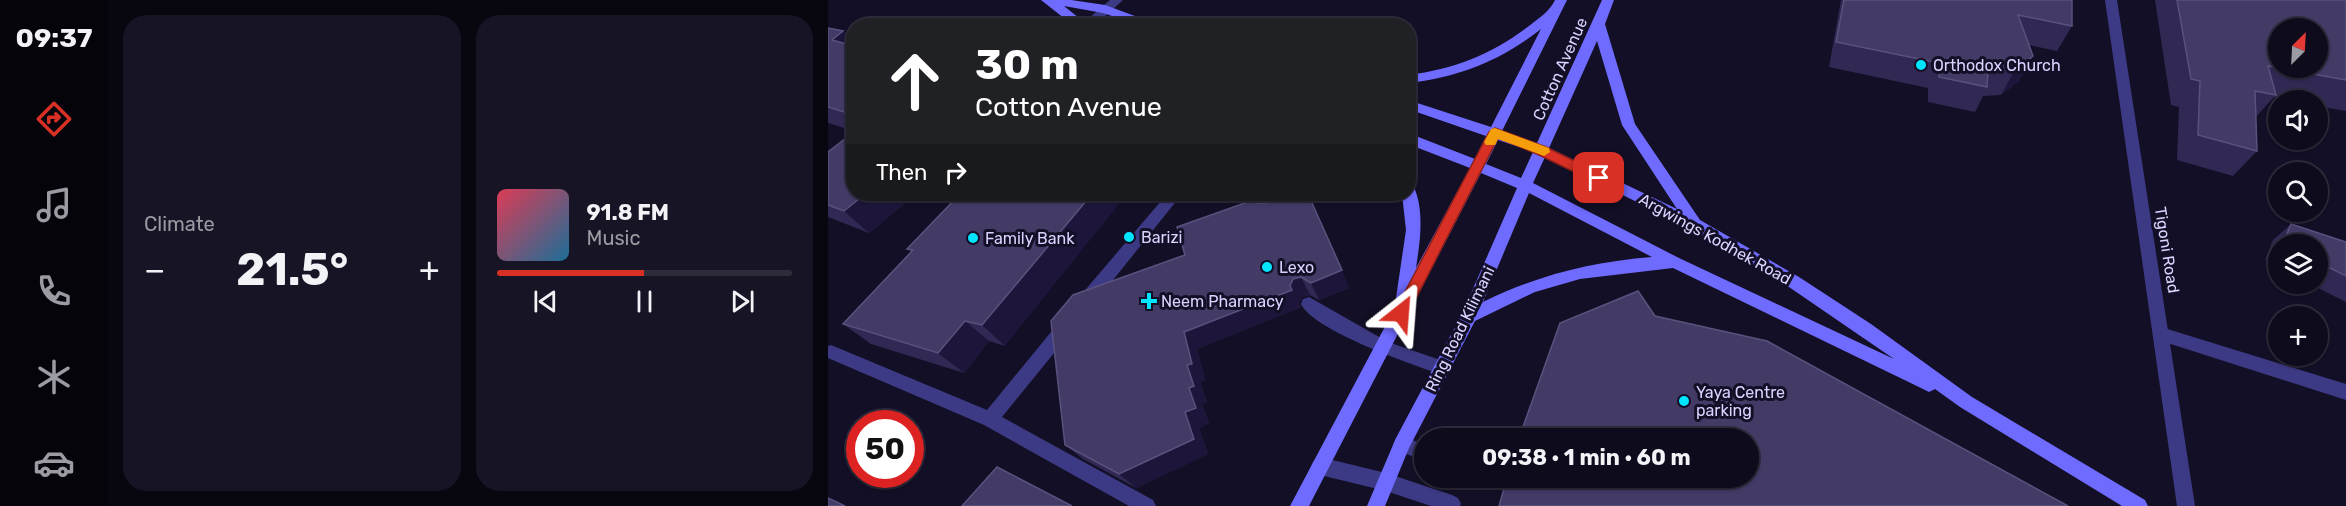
<!DOCTYPE html>
<meta charset="utf-8">
<style>
:root{--surface:#0e0b1c;--page:#171425;--text:#f1f3f6;--muted:#9b9ba3;--line:#2e2b3b;--accent:#d93025}
body{margin:0;font-family:Rubik,sans-serif;background:var(--page);color:var(--text);height:100vh;display:flex;flex-direction:column;font-size:22px;white-space:nowrap}
*{box-sizing:border-box;margin:0}
p{font-size:20px;color:var(--muted)}
.icon{flex:none;width:33px;height:33px;fill:none;stroke:currentColor;stroke-width:2;stroke-linecap:round;stroke-linejoin:round}
.map{position:relative;flex:1;overflow:hidden}
.side{display:flex;flex-direction:column;gap:15px;padding:15px;background:#08060f;width:720px}
.side>*{flex:none}
.guide{position:absolute;left:18px;top:18px;width:570px;height:183px;border-radius:24px;box-shadow:0 2px 4px #0004,0 0 0 2px var(--line);background:#202124;color:#fff;overflow:hidden}
.needle{width:39px;rotate:24deg}
.fabs{position:absolute;left:1440px;top:18px;display:grid;gap:12px}
.fabs a{display:grid;place-items:center;width:60px;height:60px;border-radius:50%;background:var(--surface);box-shadow:0 2px 4px #0004,0 0 0 2px var(--line);font-size:30px}
.speed{position:absolute;left:18px;top:410px;display:flex;gap:12px;font-size:30px;font-weight:700;text-align:center}
.speed>*{display:grid;place-content:center;width:78px;height:78px;border-radius:50%;background:var(--surface);box-shadow:0 2px 4px #0004,0 0 0 2px var(--line);line-height:1}
.speed .limit{border:9px solid #d22;background:#fff;color:#111}
.pin{position:absolute;display:grid;place-items:center;width:51px;height:51px;color:#fff;margin:-26px;border-radius:12px;box-shadow:0 3px 9px #0006}
.me{position:absolute;width:66px;margin:-33px;rotate:28deg;stroke-linejoin:round;filter:drop-shadow(0 0 4px #0008)}
.turn{display:flex;align-items:center;gap:21px;height:126px;padding:0 30px;font-size:27px}
.turn .icon{width:78px;height:78px;stroke-width:2.5}
.turn b{display:block;font-size:42px;line-height:51px}
.then{display:flex;align-items:center;height:57px;padding:0 30px;background:#0003;gap:12px;font-size:22px}
.big{font-size:45px;font-weight:700;line-height:1.1}
.side .tile{flex:1;display:flex;flex-direction:column;justify-content:center;gap:9px;min-width:0;padding:0 21px;border-radius:24px;background:var(--page)}
.song{display:flex;align-items:center;gap:18px}
.cover{width:72px;height:72px;border-radius:9px;background:linear-gradient(135deg,hsl(350 70% 55%),hsl(200 70% 35%))}
.played{height:6px;border-radius:3px;background:linear-gradient(90deg,var(--accent) 50%,var(--line) 50%)}
.keys{display:flex;justify-content:space-around;direction:ltr}
.heat{display:flex;justify-content:space-between;align-items:center;font-size:33px;direction:ltr}
.side .tiles{flex:1;display:grid;gap:15px;grid-template-columns:repeat(2,1fr)}
.trip{position:absolute;left:586px;top:428px;width:345px;height:60px;border-radius:30px;background:var(--surface);box-shadow:0 2px 4px #0004,0 0 0 2px var(--line);font-weight:700;line-height:60px;text-align:center}
main{display:flex;flex:1;min-height:0}
.tabs{display:flex;flex-direction:column;width:108px;justify-content:space-around;align-items:center;background:#06040b;color:var(--muted)}
.tabs .icon{width:42px;height:42px}
.tabs .current{color:var(--accent)}
.tabs b{font-size:27px;color:var(--text)}
.map>svg:first-child{display:block}
</style>
<main>
<nav class="tabs">
<b>09:37</b>
<svg class="icon current" aria-label="directions" viewBox="0 0 24 24"><path d="M12 3l9 9-9 9-9-9zM9 14v-3h6M13 9l2 2-2 2"/></svg>
<svg class="icon" aria-label="music" viewBox="0 0 24 24"><path d="M9 18V5l10-2v13"/><circle cx="6" cy="18" r="3"/><circle cx="16" cy="16" r="3"/></svg>
<svg class="icon" aria-label="phone" viewBox="0 0 24 24"><path d="M5 4h4l2 5-3 2q2 4 5 5l2-3 5 2v4C11 20 4 13 5 4z"/></svg>
<svg class="icon" aria-label="climate" viewBox="0 0 24 24"><path d="M12 3v18M4 7l16 10M4 17L20 7"/></svg>
<svg class="icon" aria-label="car" viewBox="0 0 24 24"><path d="M5 17H2v-5l4-1 3-4h7l3 4 3 1v5h-3M9 17h6M6 11h13"/><circle cx="7" cy="17" r="2"/><circle cx="17" cy="17" r="2"/></svg>
</nav>
<section class="side">
<div class="tiles">
<div class="tile"><p>Climate</p>
<div class="heat"><a>−</a><b class="big">21.5°</b><a>+</a></div>
</div>
<div class="tile">
<div class="song"><i class="cover"></i><div><b>91.8 FM</b><p>Music</p></div></div>
<div class="played"></div>
<div class="keys"><svg class="icon" aria-label="previous" viewBox="0 0 24 24"><path d="M18 5L8 12l10 7zM5 5v14"/></svg><svg class="icon" aria-label="pause" viewBox="0 0 24 24"><path d="M8 5v14M16 5v14"/></svg><svg class="icon" aria-label="next" viewBox="0 0 24 24"><path d="M6 5l10 7-10 7zM19 5v14"/></svg></div>
</div>
</div>
</section>
<div class="map">
<svg width="1518" height="506" viewBox="0 0 1518 506">
<rect width="100%" height="100%" fill="#130f26"/>
<g fill="none" stroke-linecap="round" stroke-linejoin="round">
<g fill="#3d3a85" fill-rule="evenodd">
<path d="M282 0H295L266 26H252Z"/>
<path d="M339 194H354L265 305 259 307 253 305 251 300 253 295Z"/>
<path d="M481 297 560 342 621 363 623 368 621 373 615 375C585 365 486 331 473 304L475 299Z"/>
<path d="M238 319 244 321 246 326 244 331 174 417 325 500 328 506H301L156 425 0 358V346L3 345 159 410 232 321Z"/>
<path d="M1333 327 1518 384V400L1327 339 1325 334 1327 329Z"/>
<path d="M574 436 597 445V461L568 450 565 444 568 438Z"/>
<path d="M492 457 558 473 624 495 630 498 633 504 632 506H603L558 491 492 475 486 472 483 466 486 460Z"/>
<path d="M654 477H687L691 479 694 485 691 491 685 494 657 483Z"/>
</g>
<path fill="#3d3a85" fill-rule="evenodd" d="M1277 0H1289L1367 506H1349Z"/>
<g fill="#6f6bff" fill-rule="evenodd">
<path d="M213 0H243L277 5 334 26H314L275 13 236 6 261 26H246Z"/>
<path d="M727 0H739L674 131 709 143 774 0H786L777 24 807 124 872 220 971 277 1043 324 1144 397 1317 500 1320 506H1294L1132 407 1107 389 1101 392 1095 389 845 268 752 279 707 292 647 321 581 448 557 506H539L568 438 634 314 689 188 653 173 481 506H462L570 302 568 298 578 230 574 194H580V184L585 185C597 210 592 242 588 268L642 168 580 144V133L647 159 658 136 580 109V100L663 127 713 29C672 61 632 77 580 83V75C627 69 664 54 701 26 711 18 722 11 727 0ZM769 41 794 125 849 209 721 148ZM670 140 705 152 693 178 658 164ZM717 157 862 228 961 287 1066 359 851 258 705 183ZM701 193 824 257C763 262 710 275 655 302Z"/>
</g>
</g>
<g fill="#312854">
<path d="M1013 0H1244V26L1229 51 1201 45 1205 56 1191 81 1173 95 1155 96 1147 112 1100 102V88L1001 67Z"/>
<path d="M1327 0H1518V111L1490 106V100H1462L1446 97 1427 118 1429 151 1405 176 1349 160 1351 107 1343 105Z"/>
<path d="M0 28 15 31 26 42V131L0 123Z"/>
<path d="M0 152 26 194H88L41 233 0 217Z"/>
<path d="M132 194 177 346 161 341 136 373 43 344 15 324 83 252 79 249Z"/>
<path d="M428 203 521 288 491 300 482 295 474 297 471 303 473 307 369 349 377 380 372 382 379 402 374 404 381 423 371 428 380 454 308 488 255 459 237 445 357 255Z"/>
<path d="M1463 224 1518 242V302L1482 284H1490V244H1450V267L1437 260 1445 240Z"/>
</g>
<g fill="#1d163a">
<path d="M15 31 26 42V63L4 40Z"/>
<path d="M1205 56 1191 81 1173 95 1187 70Z"/>
<path d="M37 194H88L41 233 16 211Z"/>
<path d="M264 194H299L177 346 154 325Z"/>
<path d="M514 270 521 288 491 300 483 283Z"/>
<path d="M473 277 482 295 474 297 471 303 473 307 369 349 377 380 372 382 379 402 374 404 381 423 371 428 380 454 308 488 291 474 357 412 361 388 356 332 462 286 465 279Z"/>
<path d="M137 321 161 341 136 373 110 353Z"/>
</g>
<g fill="#433a66" stroke="#5a527e" stroke-width="1.5" fill-rule="evenodd">
<path d="M1016 0H1244V26L1190 15 1205 56 1187 70 1160 71 1159 87 1111 77V63L1008 42Z"/>
<path d="M1349 0H1518V80L1440 66 1448 95 1427 91 1429 151 1370 135 1372 81 1363 79ZM1450 28H1490V68H1450Z"/>
<path d="M159 21 180 26H154Z"/>
<path d="M0 28 15 31 4 40 26 46V115L0 107Z"/>
<path d="M26 132V194H37L16 211 0 205V152Z"/>
<path d="M132 194H264L154 325 137 321 110 353 15 324 85 250 79 249Z"/>
<path d="M441 194H480L514 270 483 283 473 277 465 279 462 286 464 290 356 332 364 364 359 365 366 386 361 388 368 408 357 412 366 439 291 474 237 445 223 321 245 295 357 255 349 227 425 200 428 203H438Z"/>
<path d="M1463 224 1518 242V276L1490 262V244H1455Z"/>
<path d="M810 291 827 316 939 341 1240 506H671L679 478 681 477H921V438H691L732 323Z"/>
<path d="M169 467 244 506H134Z"/>
<path d="M0 498 17 506H0Z"/>
</g>
<path fill="#d93025" stroke="#8d1f18" stroke-width="1.5" d="M667 128 718 147 776 175 778 178 776 182H767L709 154 670 138 578 318H568L566 313 568 309 661 132Z"/>
<path fill="#f59e0b" d="M667 128 721 148 722 152 716 156 670 139 667 145H658L656 142 663 129Z"/>
<g fill="#00e5ff" stroke="#130f26" stroke-width="2">
<circle cx="1093" cy="65" r="6"/>
<circle cx="301" cy="237" r="6"/>
<circle cx="145" cy="238" r="6"/>
<circle cx="439" cy="267" r="6"/>
<path d="M318 292h6v6h6v6h-6v6h-6v-6h-6v-6h6z"/>
<circle cx="856" cy="401" r="6"/>
</g>
<g text-anchor="middle" dominant-baseline="central" stroke-width="6" stroke-linejoin="round" paint-order="stroke">
<g font-size="16" fill="#d9d4ff" stroke="#130f26" text-anchor="start">
<text x="1105" y="65">Orthodox Church</text>
<text x="313" y="237">Barizi</text>
<text x="157" y="238">Family Bank</text>
<text x="451" y="267">Lexo</text>
<text x="333" y="301">Neem Pharmacy</text>
<text x="868" y="392">Yaya Centre<tspan x="868" dy="18">parking</tspan></text>
</g>
<g font-size="16" fill="#d9d4ff" stroke="#130f26">
<text transform="translate(732 69) rotate(-66)">Cotton Avenue</text>
<text transform="translate(887 239) rotate(29)">Argwings Kodhek Road</text>
<text transform="translate(1339 250) rotate(81)">Tigoni Road</text>
<text transform="translate(632 329) rotate(-64)">Ring Road Kilimani</text>
</g>
</g>
</svg>
<div class="fabs">
<a><svg class="needle" viewBox="-14 -14 28 28"><path d="M0-13l5 13h-10z" fill="#e53935"/><path d="M0 13l5-13h-10z" fill="#9b9ba3"/></svg></a>
<a><svg class="icon" aria-label="sound" viewBox="0 0 24 24"><path d="M4 9h4l5-4v14l-5-4H4zM17 9q2 3 0 6"/></svg></a>
<a><svg class="icon" aria-label="search" viewBox="0 0 24 24"><circle cx="10" cy="10" r="6"/><path d="M15 15l6 6"/></svg></a>
<a><svg class="icon" aria-label="layers" viewBox="0 0 24 24"><path d="M12 4l9 5-9 5-9-5zM3 14l9 5 9-5"/></svg></a>
<a>+</a>
</div>
<div class="speed"><div class="limit">50</div></div>
<div class="pin" style="left:771px;top:178px;background:#d93025"><svg class="icon" aria-label="arrive" viewBox="0 0 24 24"><path d="M6 21V4h12l-3 4 3 4H6"/></svg></div>
<svg class="me" style="left:573px;top:313px" viewBox="-20 -20 40 40"><path d="M0-17L14 15 0 8-14 15z" fill="#d93025" stroke="#fff" stroke-width="4"/></svg>
<div class="trip">09:38 · 1 min · 60 m</div>
<div class="guide">
<div class="turn"><svg class="icon" aria-label="ahead" viewBox="0 0 24 24"><path d="M12 20V5M6 11l6-6 6 6"/></svg><div><b>30 m</b>Cotton Avenue</div></div>
<div class="then">Then<svg class="icon" aria-label="right" viewBox="0 0 24 24"><path d="M7 20v-9h11M14 6l5 5-5 5"/></svg></div>
</div>
</div>
</main>
